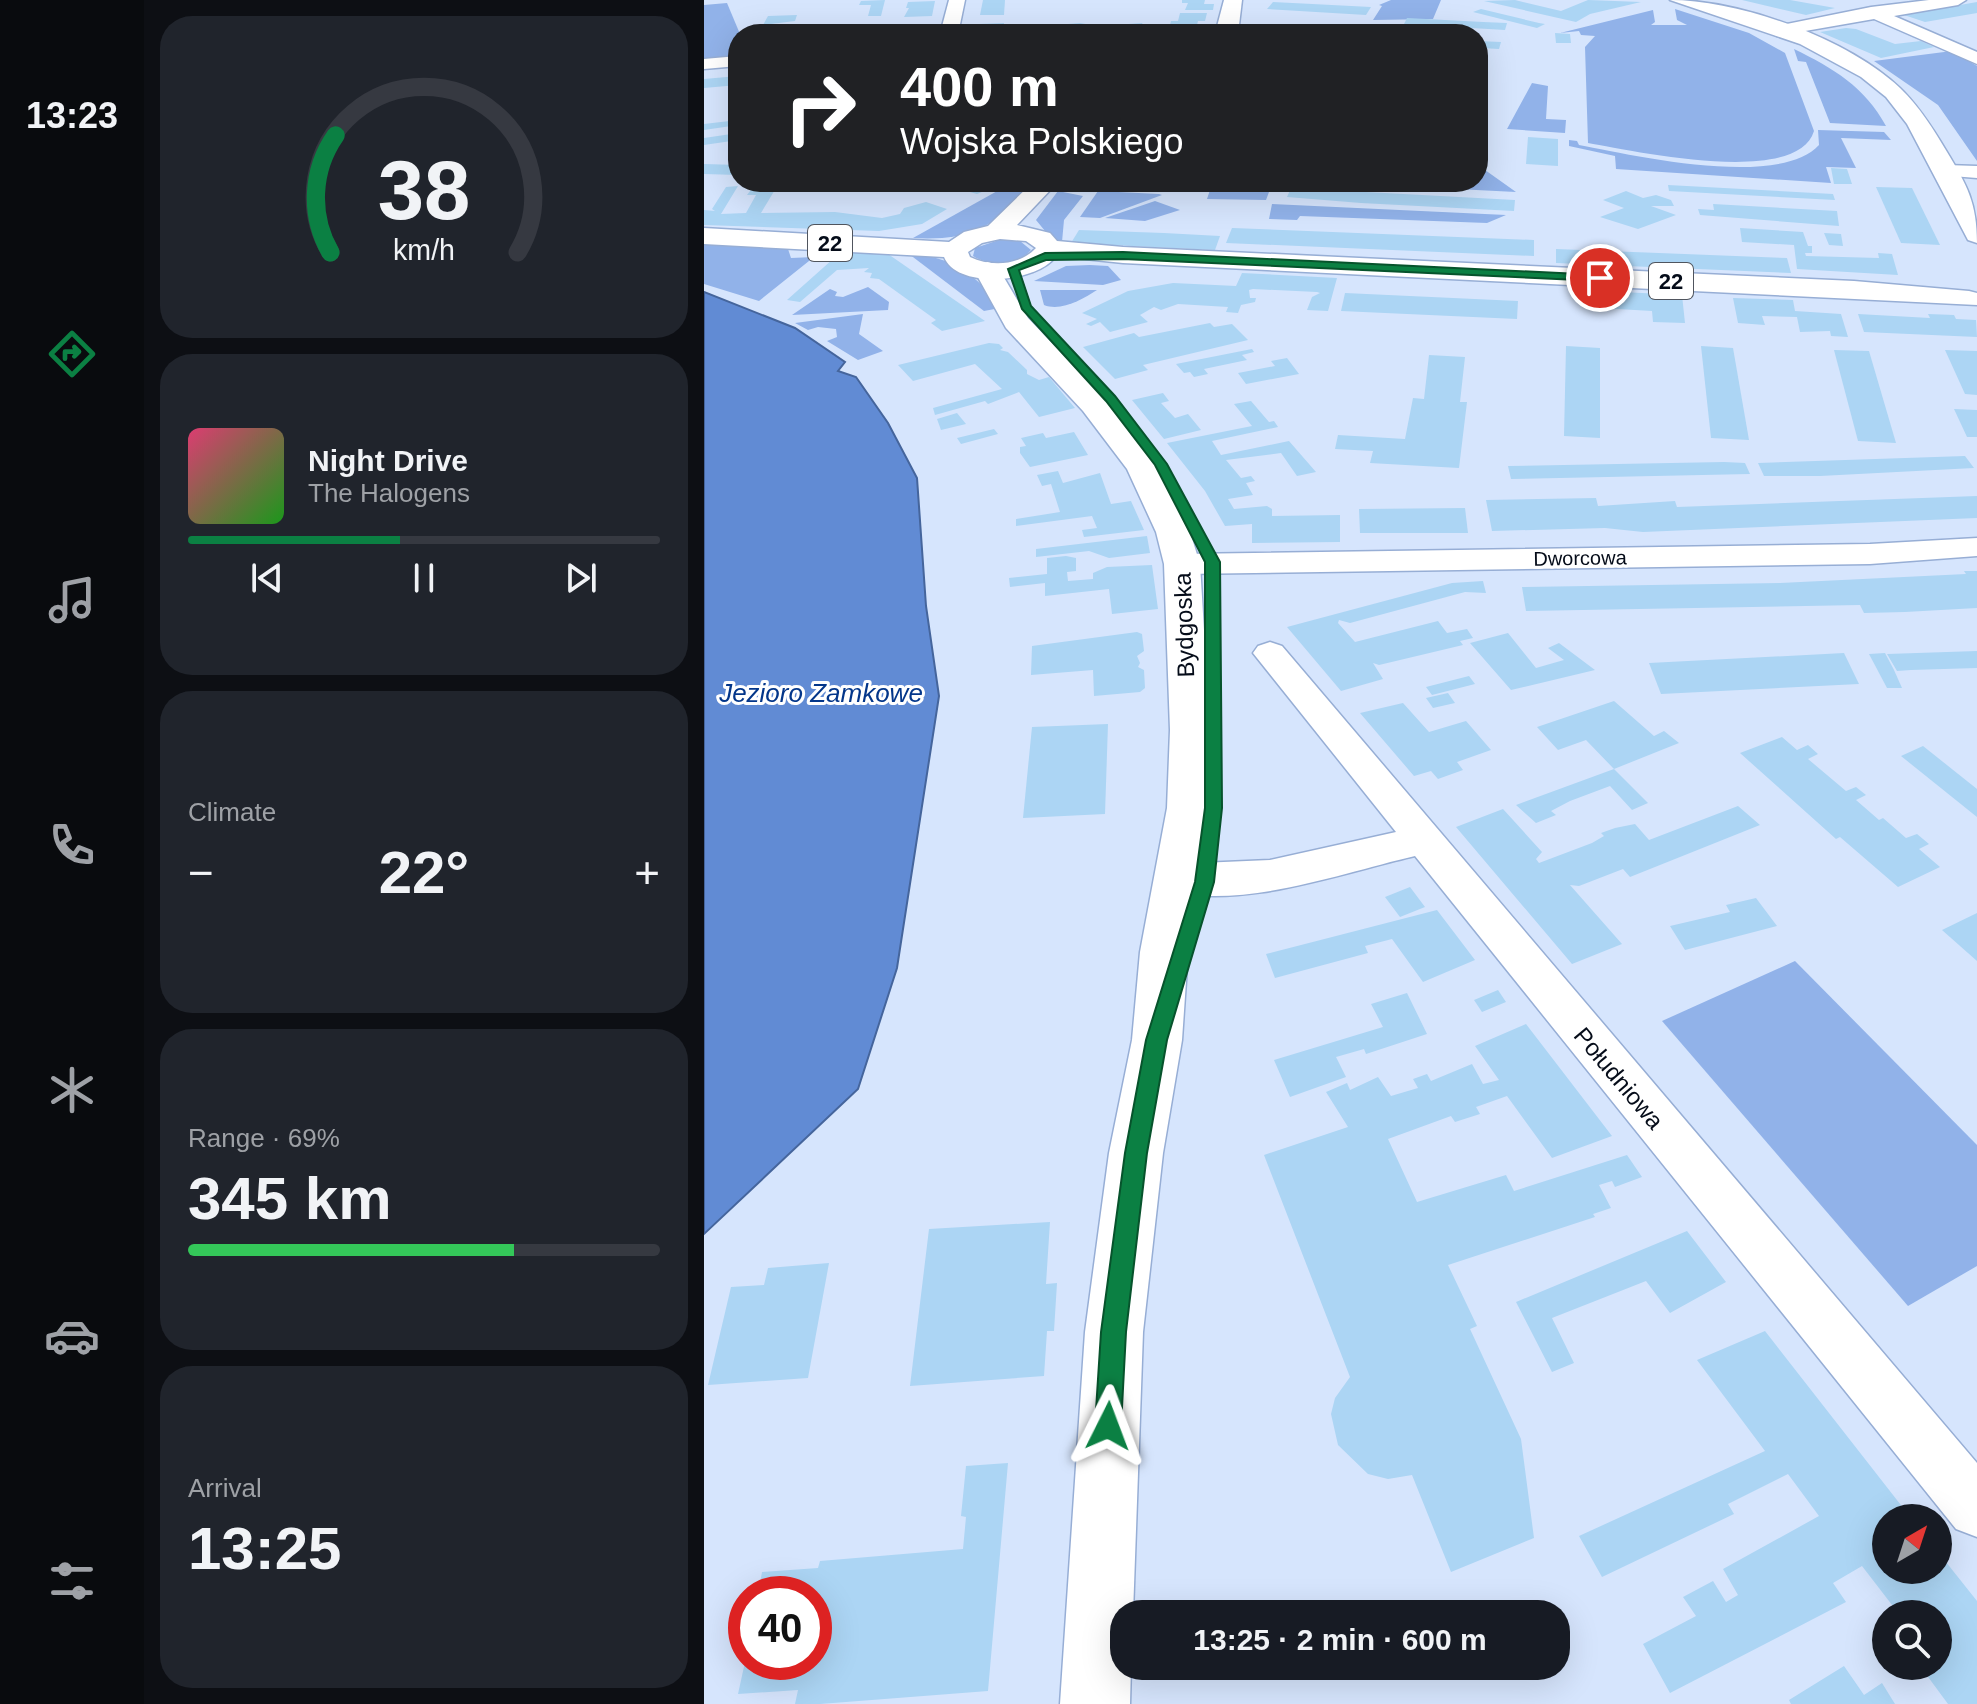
<!DOCTYPE html>
<meta charset="utf-8">
<style>
:root{--surface:#171b24;--page:#20242c;--text:#f1f3f6;--muted:#9ea1a6;--line:#363941;--accent:#0b8043}
body{margin:0;font-family:Helvetica,sans-serif;background:var(--page);color:var(--text);height:100vh;display:flex;flex-direction:column;font-size:30px;white-space:nowrap}
*{box-sizing:border-box;margin:0}
p{font-size:26px;color:var(--muted)}
.icon{flex:none;width:44px;height:44px;fill:none;stroke:currentColor;stroke-width:2;stroke-linecap:round;stroke-linejoin:round}
.map{position:relative;flex:1;overflow:hidden}
.sheet{display:flex;flex-direction:column;gap:16px;padding:16px;background:#0d0f14;width:560px}
.sheet>*{flex:none}
.hud{position:absolute;left:24px;top:24px;width:760px;height:168px;border-radius:32px;box-shadow:0 8px 32px #0002;background:#202124;color:#fff;overflow:hidden}
.needle{width:52px;rotate:39deg}
.tools{position:absolute;left:1168px;top:1504px;display:grid;gap:16px}
.tools a{display:grid;place-items:center;width:80px;height:80px;border-radius:50%;background:var(--surface);box-shadow:0 8px 32px #0002;font-size:40px}
.speed{position:absolute;left:24px;top:1576px;display:flex;gap:16px;font-size:40px;font-weight:700;text-align:center}
.speed>*{display:grid;place-content:center;width:104px;height:104px;border-radius:50%;background:var(--surface);box-shadow:0 8px 32px #0002;line-height:1}
.speed .limit{border:12px solid #d22;background:#fff;color:#111}
.pin{position:absolute;display:grid;place-items:center;width:68px;height:68px;color:#fff;margin:-34px;border:4px solid #fff;border-radius:50%;box-shadow:0 2px 8px #0007}
.me{position:absolute;width:88px;margin:-44px;rotate:3deg;stroke-linejoin:round;filter:drop-shadow(0 0 6px #0008)}
.turn{display:flex;align-items:center;gap:28px;height:168px;padding:0 40px;font-size:36px}
.turn .icon{width:104px;height:104px;stroke-width:2.5}
.turn b{display:block;font-size:56px;line-height:68px}
.big{font-size:60px;font-weight:800;line-height:1.1}
.sheet .tile{flex:1;display:flex;flex-direction:column;justify-content:center;gap:12px;min-width:0;padding:0 28px;border-radius:32px;background:var(--page)}
.sheet .dial{align-items:center;gap:0}
.dial svg{height:208px;overflow:visible;fill:none;stroke:var(--line);stroke-width:7;stroke-linecap:round;text-anchor:middle}
.dial text{fill:var(--text);stroke:none}
.song{display:flex;align-items:center;gap:24px}
.cover{width:96px;height:96px;border-radius:12px;background:linear-gradient(135deg,hsl(340 70% 55%),hsl(120 70% 35%))}
.played{height:8px;border-radius:4px;background:linear-gradient(90deg,var(--accent) 45%,var(--line) 45%)}
.keys{display:flex;justify-content:space-around;direction:ltr}
.heat{display:flex;justify-content:space-between;align-items:center;font-size:44px;direction:ltr}
.charge{height:12px;border-radius:6px;background:linear-gradient(90deg,#34c759 69%,var(--line) 0)}
.trip{position:absolute;left:406px;top:1600px;width:460px;height:80px;border-radius:32px;background:var(--surface);box-shadow:0 8px 32px #0002;font-weight:800;line-height:80px;text-align:center}
main{display:flex;flex:1;min-height:0}
.tabs{display:flex;flex-direction:column;width:144px;justify-content:space-around;align-items:center;background:#090b0e;color:var(--muted)}
.tabs .icon{width:56px;height:56px}
.tabs .active{color:var(--accent)}
.tabs b{font-size:36px;color:var(--text)}
.map>svg:first-child{display:block}
</style>
<main>
<nav class="tabs">
<b>13:23</b>
<svg class="icon active" aria-label="directions" viewBox="0 0 24 24"><path d="M12 3l9 9-9 9-9-9zM9 14v-3h6M13 9l2 2-2 2"/></svg>
<svg class="icon" aria-label="music" viewBox="0 0 24 24"><path d="M9 18V5l10-2v13"/><circle cx="6" cy="18" r="3"/><circle cx="16" cy="16" r="3"/></svg>
<svg class="icon" aria-label="phone" viewBox="0 0 24 24"><path d="M5 4h4l2 5-3 2q2 4 5 5l2-3 5 2v4C11 20 4 13 5 4z"/></svg>
<svg class="icon" aria-label="climate" viewBox="0 0 24 24"><path d="M12 3v18M4 7l16 10M4 17L20 7"/></svg>
<svg class="icon" aria-label="car" viewBox="0 0 24 24"><path d="M5 17H2v-5l4-1 3-4h7l3 4 3 1v5h-3M9 17h6M6 11h13"/><circle cx="7" cy="17" r="2"/><circle cx="17" cy="17" r="2"/></svg>
<svg class="icon" aria-label="filters" viewBox="0 0 24 24"><path d="M4 7h16M4 17h16"/><circle cx="9" cy="7" r="2"/><circle cx="15" cy="17" r="2"/></svg>
</nav>
<section class="sheet">
<div class="tile dial"><svg viewBox="0 0 100 80">
<path d="M14 69A42 42 0 1 1 86 69"/>
<path d="M14 69A42 42 0 0 1 16 24" stroke="#0b8043"/>
<text x="50" y="56" font-size="32" font-weight="700">38</text>
<text x="50" y="72" font-size="11">km/h</text>
</svg></div>
<div class="tile">
<div class="song"><i class="cover"></i><div><b>Night Drive</b><p>The Halogens</p></div></div>
<div class="played"></div>
<div class="keys"><svg class="icon" aria-label="previous" viewBox="0 0 24 24"><path d="M18 5L8 12l10 7zM5 5v14"/></svg><svg class="icon" aria-label="pause" viewBox="0 0 24 24"><path d="M8 5v14M16 5v14"/></svg><svg class="icon" aria-label="next" viewBox="0 0 24 24"><path d="M6 5l10 7-10 7zM19 5v14"/></svg></div>
</div>
<div class="tile"><p>Climate</p>
<div class="heat"><a>−</a><b class="big">22°</b><a>+</a></div>
</div>
<div class="tile"><p>Range · 69%</p><b class="big">345 km</b><div class="charge"></div></div>
<div class="tile"><p>Arrival</p><b class="big">13:25</b></div>
</section>
<div class="map">
<svg width="1273" height="1704" viewBox="0 0 1273 1704">
<rect width="100%" height="100%" fill="#d6e5fd"/>
<g fill="#91b2e9">
<path d="M687 0H737L729 19 669 20 678 6 675 5Z"/>
<path d="M23 3 36 34 34 57 0 60V5Z"/>
<path d="M971 9 1045 33 1081 53 1110 131C1093 188 926 150 884 143L881 47 891 36 877 35 875 31 856 33 949 10 951 22 947 25H983L973 20Z"/>
<path d="M1090 49C1129 68 1161 87 1182 126L1126 123 1102 62 1094 61Z"/>
<path d="M1248 51 1273 66V161L1234 105 1170 61Z"/>
<path d="M828 83 844 86 842 119 862 120 861 133 803 129Z"/>
<path d="M1114 130 1180 132 1187 140 1137 138 1152 168 1122 167 1127 183 912 169 911 156 865 146V140L873 141 875 145C927 155 1075 189 1115 145Z"/>
<path d="M774 165 812 192 613 182H774Z"/>
<path d="M508 184 562 186 568 184 562 200 503 199Z"/>
<path d="M304 185 327 188C287 227 268 241 209 238Z"/>
<path d="M354 191 379 196 360 220 358 242 346 237 332 220Z"/>
<path d="M394 191 455 194 458 195 396 218 376 217Z"/>
<path d="M451 201 476 210 441 221 401 218Z"/>
<path d="M568 204 802 215 783 223 596 216 593 220 565 219Z"/>
<path d="M298 239 316 241 327 250C314 265 286 267 269 256L271 248Z"/>
<path d="M0 243 84 249 87 258 110 257 55 301 0 284Z"/>
<path d="M205 254C244 255 275 275 296 308L280 311Z"/>
<path d="M386 265 404 266 417 280 399 285 330 281 362 266Z"/>
<path d="M164 287 185 302 184 310 88 315 126 289 133 292 131 296 139 297Z"/>
<path d="M336 290H393C379 299 357 312 340 305Z"/>
<path d="M159 314 155 334 179 351 154 360 123 341 133 337 132 329 114 327 104 330 91 323Z"/>
<path d="M1091 961 1273 1145V1266L1204 1306 958 1021Z"/>
</g>
<path fill="#618bd4" stroke="#45659c" stroke-width="2" d="M0 292 91 328 141 362 134 371 152 377 184 423 213 478 222 606 235 696 193 968 154 1089 0 1234Z"/>
<g fill="#acd5f4">
<path d="M181 0 177 16H164L167 5H155L157 1Z"/>
<path d="M279 0H301L300 15H276Z"/>
<path d="M478 0H501L500 4H510L509 10H481L484 3H478Z"/>
<path d="M811 0 857 11 884 0 937 2 886 14 872 22 780 1Z"/>
<path d="M1038 0H1086L1131 8 1102 15Z"/>
<path d="M231 1 228 16 200 17 205 8H202L204 2Z"/>
<path d="M569 2 667 7 662 15 563 9Z"/>
<path d="M1273 2V13L1221 22 1200 15Z"/>
<path d="M777 9 835 23 841 24 833 28 769 12Z"/>
<path d="M476 13H503L501 21H494L492 29H465L467 21H474Z"/>
<path d="M93 15 91 21 59 25 64 16Z"/>
<path d="M703 18 779 22 803 23 801 30 700 24Z"/>
<path d="M300 23 299 34H274L275 24Z"/>
<path d="M376 23 387 25 389 34H365L364 24Z"/>
<path d="M438 23 443 31 413 33 411 25Z"/>
<path d="M81 26H97V33L68 34 79 31Z"/>
<path d="M223 27 224 34H196L198 28Z"/>
<path d="M550 27 631 32V34H544Z"/>
<path d="M1142 28 1152 29 1191 44 1217 41 1230 47 1177 58 1116 32Z"/>
<path d="M851 33 866 34 867 43H852Z"/>
<path d="M774 41 797 42 795 49 777 48 774 55Z"/>
<path d="M34 76V85L0 88V79Z"/>
<path d="M34 120V125L0 130V124Z"/>
<path d="M34 133V140L0 145V138Z"/>
<path d="M824 137 854 139V166L822 164Z"/>
<path d="M0 164 34 165V175L0 174Z"/>
<path d="M1127 168 1143 169 1148 184H1130Z"/>
<path d="M424 182H451L448 189 421 188Z"/>
<path d="M273 184 287 188 273 194 259 190Z"/>
<path d="M964 185 1129 194 1131 200 965 191Z"/>
<path d="M34 186 17 214 42 213 52 195H43L49 187 72 188 57 213 131 212 178 218 196 214 200 208 222 202 243 209 218 224 175 231 0 225V210L11 211 8 209 22 187Z"/>
<path d="M588 186 662 192 811 200 810 211 657 203 583 197Z"/>
<path d="M1172 187 1208 188 1236 245 1197 243Z"/>
<path d="M922 191 939 198 952 195 967 200 970 206H947L972 215 934 229 896 217 920 208 899 200Z"/>
<path d="M1009 204 1133 211 1135 226 996 215 994 209 1010 210Z"/>
<path d="M528 228 830 240V256L522 243Z"/>
<path d="M1036 228 1099 232 1104 246H1108V253H1101L1102 256 1175 258 1174 253 1188 254 1194 275 1093 269 1090 245 1038 242Z"/>
<path d="M375 230 460 233 516 236 511 250 367 243Z"/>
<path d="M1120 233 1137 234 1139 246 1125 245Z"/>
<path d="M852 249 1083 258 1087 273 852 263Z"/>
<path d="M138 251 184 254 281 321 238 331 227 323 232 320 175 279 166 278 168 273 160 272 165 268 133 270 96 302 83 300Z"/>
<path d="M538 273 633 278 624 311 603 310 608 297 616 293 613 292 549 289 545 290 546 298H552L551 302 537 305 534 313 522 312 524 307 474 304 457 310 450 307 436 315 444 322 406 332 396 322 387 326 382 324 393 319 378 313 424 291 469 283 532 286Z"/>
<path d="M878 290 978 295 981 323 949 322 948 311 879 307Z"/>
<path d="M641 293 814 301 813 319 637 311Z"/>
<path d="M1029 298 1089 300 1091 311 1137 314 1144 337 1127 336 1126 331 1096 332 1093 317 1058 316 1061 325 1034 323Z"/>
<path d="M1154 314 1226 318 1224 314 1250 315 1252 319 1272 320 1273 337 1160 332Z"/>
<path d="M506 323 510 327 528 324 544 340 439 365 444 370 411 379 379 347 430 333 435 337Z"/>
<path d="M285 343 295 344 299 348 296 350 304 352 323 370V374L335 380 345 377 371 408 335 417 315 392 284 404 281 401 231 415 229 408 298 389 271 364 209 381 194 365Z"/>
<path d="M862 346 896 348V438L860 436Z"/>
<path d="M997 346 1029 348 1045 440 1007 438Z"/>
<path d="M548 349 550 352 538 355 543 360 500 369 504 374 490 377 486 372 480 373 472 364Z"/>
<path d="M1130 350 1165 351 1192 443 1154 441Z"/>
<path d="M1241 350 1273 351V395L1261 394Z"/>
<path d="M725 355 761 357 756 402H763L755 468 666 463 669 451 631 449 634 435 701 439 709 398 720 399Z"/>
<path d="M583 358 595 374 542 384 534 373 571 366 567 361Z"/>
<path d="M459 393 465 401 457 403 471 418 484 414 497 430 460 439 428 400Z"/>
<path d="M547 401 565 422 570 421 574 427 508 441 517 455 585 441 612 472 593 476 577 453 522 460 537 478 547 476 551 481 542 483 549 495 524 499 530 509 563 506 568 509V516L636 515V542L548 543V524L521 526 501 491 463 443 548 426 530 404Z"/>
<path d="M1250 409 1273 410V437H1263Z"/>
<path d="M253 413 262 424 237 430 233 419Z"/>
<path d="M290 429 294 434 257 444 253 438Z"/>
<path d="M370 432 384 455 326 467 316 453V447L322 446 317 438 339 433 342 438Z"/>
<path d="M1261 456 1270 468 1116 476H1060L1054 463Z"/>
<path d="M1020 462 1041 463 1046 474 807 479 804 466Z"/>
<path d="M354 471 359 483 396 473 407 504 427 501 440 530 380 537 378 530 393 528 388 516 312 526V519L356 512 347 484 338 486 333 475Z"/>
<path d="M1273 496V518L939 532 901 528 788 531 782 500 892 498 894 506 971 501 973 507Z"/>
<path d="M761 508 764 533H656L655 509Z"/>
<path d="M443 536 446 553 405 558 385 551 332 557V549Z"/>
<path d="M362 556 372 558V571L363 572 364 581 389 579V573L403 567 448 565 454 609 408 614 405 589 341 596V583L306 587 305 578 343 574V558Z"/>
<path d="M1260 571H1273V608L1201 612 1160 613 1156 605 822 611 818 587 1076 583 1262 574Z"/>
<path d="M779 581 782 593 761 592 646 623 635 620 634 623 651 642 734 621 743 633 763 629 769 638 756 641 759 645 675 665 669 663 679 679 637 691 583 627 748 583Z"/>
<path d="M433 632 438 634 440 651 433 656 436 663 434 667 440 670 441 688 436 692 390 696 389 670 327 675 328 646Z"/>
<path d="M804 633 832 668 860 660 844 648 855 643 891 670 807 690 766 643Z"/>
<path d="M1273 651V668L1207 670 1193 671 1183 654Z"/>
<path d="M1140 653 1155 684 957 694 945 663Z"/>
<path d="M1181 653 1190 670 1198 688H1183L1165 654Z"/>
<path d="M765 676 771 684 728 695 722 687Z"/>
<path d="M744 693 751 703 729 708 722 698Z"/>
<path d="M910 701 950 736 960 731 975 743 910 769 882 740 854 750 833 727Z"/>
<path d="M699 703 725 732 762 721 787 750 753 762 759 770 734 779 727 771 710 776 656 713Z"/>
<path d="M404 724 401 814 319 818 328 727Z"/>
<path d="M1078 737 1093 750 1104 745 1114 754 1104 759 1142 791 1152 787 1162 795 1152 800 1175 820 1179 818 1202 838 1213 834 1225 844 1215 849 1236 867 1194 887 1136 837 1132 839 1036 753Z"/>
<path d="M1219 746 1273 789V817L1197 756Z"/>
<path d="M910 769 944 803 928 810 906 786 866 801 847 811 852 815 832 823 812 805Z"/>
<path d="M1034 806 1056 825 926 877 919 869 875 886 866 885 918 944 868 964 752 827 799 809 838 852 832 859 835 863 888 843 900 836 897 833 911 828 931 824 945 840Z"/>
<path d="M706 887 721 907 696 917 681 897Z"/>
<path d="M1052 898 1073 926 981 950 966 926 1026 912 1022 905Z"/>
<path d="M733 910 771 960 719 982 688 939 661 946 664 953 571 978 562 954Z"/>
<path d="M1273 913V961L1238 930Z"/>
<path d="M794 990 802 1002 778 1012 770 1000Z"/>
<path d="M703 993 723 1034 662 1054 660 1049 632 1057 642 1077 586 1097 570 1060 679 1027 667 1004Z"/>
<path d="M822 1024 908 1136 848 1158 803 1096 772 1107 776 1114 751 1122 747 1116 684 1139 713 1202 802 1175 810 1191 923 1155 938 1177 911 1187 908 1181 895 1185 907 1208 889 1214 891 1217 744 1265 773 1326 766 1329 817 1439 830 1538 747 1572 708 1475 684 1479 664 1474 634 1445 627 1414 631 1398 646 1377 560 1155 644 1127 622 1092 643 1083 646 1090 674 1077 687 1096 714 1088 709 1079 723 1074 727 1081 768 1064 779 1084 795 1080 771 1046Z"/>
<path d="M346 1222 342 1284 353 1283 350 1331H343L340 1376 206 1386 225 1229Z"/>
<path d="M983 1231 1022 1282 966 1313 942 1281 848 1318 870 1363 848 1372 812 1302Z"/>
<path d="M125 1263 104 1378 4 1385 27 1287 60 1285 64 1268Z"/>
<path d="M1061 1331 1207 1518H1182V1570H1234V1552L1273 1601V1704H1244L1216 1666H1234V1614H1195L1158 1566 1129 1583 1142 1602 966 1693 939 1644 992 1616 979 1597 1009 1581 1022 1602 1034 1595 1019 1569 1115 1516 1084 1474 1024 1504 1030 1514 898 1577 875 1536 1061 1451 993 1360Z"/>
<path d="M304 1463 284 1691 116 1704H91L94 1690 34 1694 41 1662H110V1594H54L58 1572 114 1568 116 1561 259 1549 262 1517 257 1516 262 1466Z"/>
<path d="M1140 1666 1160 1695 1178 1683 1191 1704H1087L1085 1700Z"/>
</g>
<g fill="none" stroke-linecap="round" stroke-linejoin="round">
<g stroke="#97aed5" stroke-width="3">
<g id="minor">
<path d="M245 0H261L254 34H236Z"/>
<path d="M1225 0H1262L1254 5 1190 16 1273 52V64L1170 19 1073 36 1064 31 1073 26 1167 7Z"/>
<path d="M34 56V66L0 69V59Z"/>
<path d="M1242 165 1273 166V178L1235 175 1231 171Z"/>
<path d="M1273 538V556L1166 564 478 574 467 571 462 564 467 557 478 554 1166 544Z"/>
<path d="M566 642 578 646 1273 1463V1537L1252 1529 711 856C637 873 533 912 459 889L453 879 459 869 473 864 566 860 692 832 549 653 554 646Z"/>
</g>
</g>
<g stroke="#97aed5" stroke-width="3">
<g id="tertiary">
<path d="M966 0C1037 0 1144 39 1196 88 1215 106 1230 130 1243 152 1263 185 1273 203 1273 243L1264 240 1203 124 1182 97 1157 77 1096 44Z"/>
<path d="M283 262 292 264 324 318 401 399 454 467 486 532 496 564 506 730 505 808 484 952 478 1040 459 1153 439 1332 429 1614H420V1666H427L426 1704H356L381 1332 405 1153 428 1040 436 952 463 808 466 730 460 564 452 532 423 469 379 411 302 328 270 270Z"/>
</g>
</g>
<g stroke="#97aed5" stroke-width="3">
<g id="primary">
<path d="M520 0H538L535 25 531 34H511Z"/>
<path d="M329 182H354L313 225 346 233 353 241 419 247 1150 281 1265 291 1273 293V305L419 263 352 256C334 283 253 290 240 257L0 244V228L245 242 260 232 284 226ZM296 239 322 241 332 248C315 266 287 267 266 257L264 252 278 243Z"/>
</g>
</g>
<use href="#minor" fill="#fff" fill-rule="evenodd"/>
<use href="#tertiary" fill="#fff" fill-rule="evenodd"/>
<use href="#primary" fill="#fff" fill-rule="evenodd"/>
</g>
<path fill="#0b8043" stroke="#07532c" stroke-width="2" d="M419 252 896 275 901 278 896 281 419 259 342 260 315 270 327 306 411 396 463 464 516 562 518 808 510 882 463 1040 443 1153 422 1332 417 1426 413 1435 404 1439 395 1435 391 1426 397 1332 421 1153 442 1040 491 882 501 808V562L451 465 402 401 318 309 304 269 341 253Z"/>
<g text-anchor="middle" dominant-baseline="central" stroke-width="6" stroke-linejoin="round" paint-order="stroke">
<g font-size="20" fill="#050c19" stroke="#fff">
<text transform="translate(876 558) rotate(-1)">Dworcowa</text>
</g>
<g fill="#fff" stroke="#50555e" stroke-width="2">
<rect x="104" y="225" width="44" height="36" rx="6"/>
<rect x="945" y="263" width="44" height="36" rx="6"/>
</g>
<g font-size="22" font-weight="bold" fill="#050c19">
<text x="126" y="243">22</text>
<text x="967" y="281">22</text>
</g>
<g font-size="24" fill="#050c19" stroke="#fff">
<text transform="translate(480 625) rotate(-92)">Bydgoska</text>
<text transform="translate(915 1078) rotate(50)">Południowa</text>
</g>
<g font-size="26" font-style="italic" fill="#03368a" stroke="#fff">
<text x="117" y="693">Jezioro Zamkowe</text>
</g>
</g>
</svg>
<div class="tools">
<a><svg class="needle" viewBox="-14 -14 28 28"><path d="M0-13l5 13h-10z" fill="#e53935"/><path d="M0 13l5-13h-10z" fill="#9ea1a6"/></svg></a>
<a><svg class="icon" aria-label="search" viewBox="0 0 24 24"><circle cx="10" cy="10" r="6"/><path d="M15 15l6 6"/></svg></a>
</div>
<div class="speed"><div class="limit">40</div></div>
<div class="pin" style="left:896px;top:278px;background:#d93025"><svg class="icon" aria-label="arrive" viewBox="0 0 24 24"><path d="M6 21V4h12l-3 4 3 4H6"/></svg></div>
<svg class="me" style="left:404px;top:1426px" viewBox="-20 -20 40 40"><path d="M0-17L14 15 0 8-14 15z" fill="#0b8043" stroke="#fff" stroke-width="4"/></svg>
<div class="trip">13:25 · 2 min · 600 m</div>
<div class="hud">
<div class="turn"><svg class="icon" aria-label="right" viewBox="0 0 24 24"><path d="M7 20v-9h11M14 6l5 5-5 5"/></svg><div><b>400 m</b>Wojska Polskiego</div></div>
</div>
</div>
</main>
